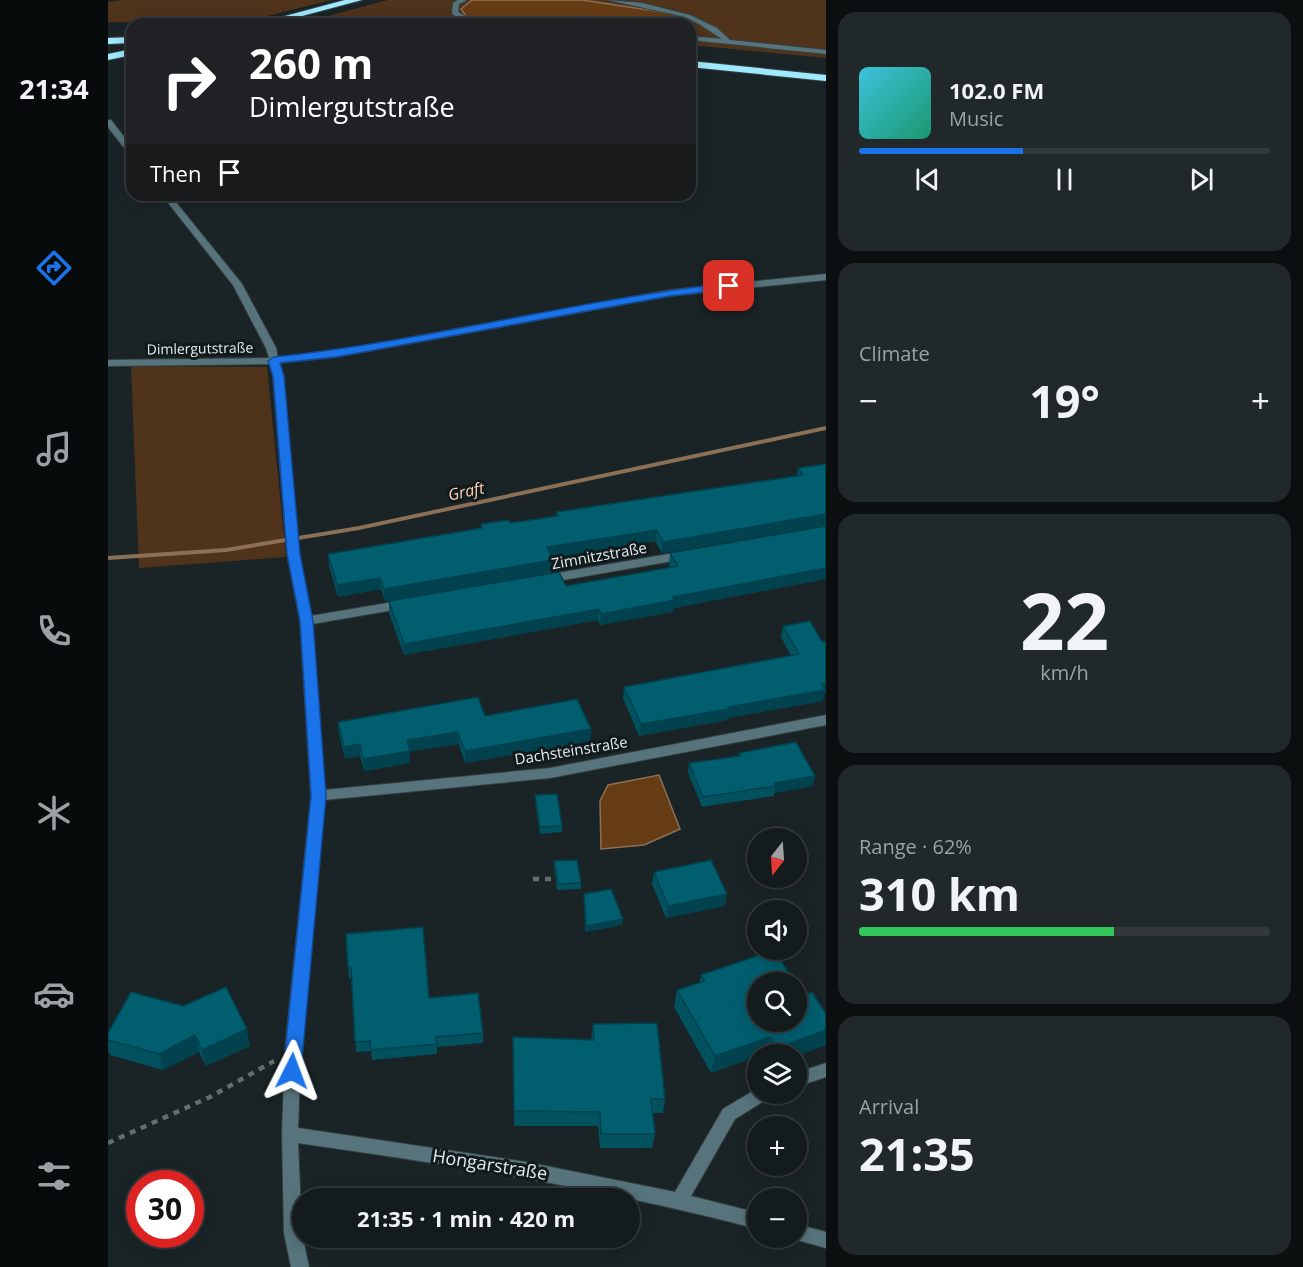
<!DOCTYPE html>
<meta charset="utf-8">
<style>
:root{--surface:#141b1c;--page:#212829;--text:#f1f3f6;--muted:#9da1a3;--line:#33393b;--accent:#1a73e8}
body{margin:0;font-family:"Open Sans",sans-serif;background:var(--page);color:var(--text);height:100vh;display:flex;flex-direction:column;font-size:22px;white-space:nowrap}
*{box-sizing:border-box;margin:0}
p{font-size:20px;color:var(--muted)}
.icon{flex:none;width:33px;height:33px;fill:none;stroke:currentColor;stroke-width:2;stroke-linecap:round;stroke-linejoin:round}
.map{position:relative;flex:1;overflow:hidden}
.details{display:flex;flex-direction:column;gap:12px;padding:12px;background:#0b0f0f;width:477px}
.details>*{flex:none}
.banner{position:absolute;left:18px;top:18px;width:570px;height:183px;border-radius:18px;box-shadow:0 3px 15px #0003,0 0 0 2px var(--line);background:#202124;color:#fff;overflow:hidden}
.needle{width:39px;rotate:197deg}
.tools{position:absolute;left:639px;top:828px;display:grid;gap:12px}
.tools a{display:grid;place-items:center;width:60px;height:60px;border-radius:50%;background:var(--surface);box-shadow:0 3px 15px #0003,0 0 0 2px var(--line);font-size:30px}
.speed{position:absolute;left:18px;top:1170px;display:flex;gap:12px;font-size:30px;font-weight:700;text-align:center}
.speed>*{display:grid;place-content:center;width:78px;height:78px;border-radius:50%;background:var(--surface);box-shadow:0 3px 15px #0003,0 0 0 2px var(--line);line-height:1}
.speed .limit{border:9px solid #d22;background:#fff;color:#111}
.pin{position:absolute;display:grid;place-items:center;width:51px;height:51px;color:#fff;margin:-26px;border-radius:12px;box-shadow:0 3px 9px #0006}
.me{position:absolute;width:66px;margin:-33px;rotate:3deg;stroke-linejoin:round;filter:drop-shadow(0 0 4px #0008)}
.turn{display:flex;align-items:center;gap:21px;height:126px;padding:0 24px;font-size:27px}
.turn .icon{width:78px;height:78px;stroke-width:2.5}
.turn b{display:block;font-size:42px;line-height:51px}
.then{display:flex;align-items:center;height:57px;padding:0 24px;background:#0003;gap:12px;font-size:22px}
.big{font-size:45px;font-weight:700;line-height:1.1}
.details .card{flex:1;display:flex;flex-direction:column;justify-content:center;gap:9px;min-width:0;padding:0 21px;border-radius:18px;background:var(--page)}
.details .dial{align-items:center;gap:0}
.dial b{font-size:78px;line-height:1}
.song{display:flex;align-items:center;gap:18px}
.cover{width:72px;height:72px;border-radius:9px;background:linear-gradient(135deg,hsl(190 70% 55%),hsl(160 70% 35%))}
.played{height:6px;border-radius:3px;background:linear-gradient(90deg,var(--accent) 40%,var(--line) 40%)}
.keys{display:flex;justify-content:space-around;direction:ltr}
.heat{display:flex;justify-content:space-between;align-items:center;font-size:33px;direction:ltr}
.charge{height:9px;border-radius:4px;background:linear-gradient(90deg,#34c759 62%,var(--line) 0)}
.trip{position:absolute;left:184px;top:1188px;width:348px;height:60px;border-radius:30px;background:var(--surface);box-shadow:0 3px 15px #0003,0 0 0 2px var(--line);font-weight:700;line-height:60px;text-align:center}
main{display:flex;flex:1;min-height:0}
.tab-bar{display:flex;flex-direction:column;width:108px;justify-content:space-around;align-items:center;background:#080b0b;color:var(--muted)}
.tab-bar .icon{width:42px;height:42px}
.tab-bar .current{color:var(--accent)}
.tab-bar b{font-size:27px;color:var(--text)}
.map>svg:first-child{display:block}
</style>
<main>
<nav class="tab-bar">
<b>21:34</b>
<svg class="icon current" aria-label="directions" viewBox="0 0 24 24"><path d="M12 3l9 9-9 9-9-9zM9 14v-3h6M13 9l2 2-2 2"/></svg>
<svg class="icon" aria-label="music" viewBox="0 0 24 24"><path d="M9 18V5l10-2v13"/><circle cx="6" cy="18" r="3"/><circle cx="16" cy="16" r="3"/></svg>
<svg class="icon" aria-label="phone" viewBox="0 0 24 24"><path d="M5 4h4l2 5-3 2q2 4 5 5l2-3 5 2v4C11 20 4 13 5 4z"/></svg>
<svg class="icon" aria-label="climate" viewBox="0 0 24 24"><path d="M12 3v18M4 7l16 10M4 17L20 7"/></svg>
<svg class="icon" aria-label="car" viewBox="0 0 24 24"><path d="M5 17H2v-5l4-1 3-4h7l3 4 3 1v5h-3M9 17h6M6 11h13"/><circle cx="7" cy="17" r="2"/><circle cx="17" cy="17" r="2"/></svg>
<svg class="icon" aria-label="filters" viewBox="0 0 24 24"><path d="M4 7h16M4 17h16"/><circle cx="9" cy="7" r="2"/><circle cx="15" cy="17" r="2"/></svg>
</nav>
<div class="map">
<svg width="718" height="1267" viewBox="0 0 718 1267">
<rect width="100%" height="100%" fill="#1a2426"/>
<g fill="#50331b">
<path d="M15 0H224L131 23 0 22V2Z"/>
<path d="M280 0H364L353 8 379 21 421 24H259L202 21Z"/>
<path d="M474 0H718V58L582 45V21L538 9Z"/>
<path d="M23 366 159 367 178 557 31 568Z"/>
</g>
<g fill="#663c15" stroke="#8c7056" stroke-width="1.5">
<path d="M364 0H474L568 14 583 21 581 24C546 24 379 30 358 16 356 14 355 11 353 9Z"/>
<path d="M551 775 572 829 536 845 493 849 492 801 500 785Z"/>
</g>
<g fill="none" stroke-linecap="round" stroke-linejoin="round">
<path fill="#8c7056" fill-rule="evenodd" d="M718 426V430L251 530 118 552 0 560V556L118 548 251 526Z"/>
<g stroke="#364042" stroke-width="2">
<g id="service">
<path d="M350 0H359L351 4 350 12 360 18 386 24 358 22 344 14 345 3Z"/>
<path d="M500 0 534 3 582 15 609 28 622 40 718 50V54L582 40V36L614 39 591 24 577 17Z"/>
</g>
</g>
<g stroke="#364042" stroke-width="2">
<g id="minor">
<path d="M0 120H3L24 147V154H21L0 127Z"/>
<path d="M54 195H62L134 284 168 348 170 358 228 351 562 290 718 274V280L562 296 228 357 172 363 175 376 191 554 203 616 297 600 303 604 297 608 204 624 216 790 442 768 718 715V725L442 778 216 800 193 1050 190 1128 418 1162 567 1192 615 1109 650 1088V1094H661L659 1099 627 1119 583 1196 650 1213V1229C498 1189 345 1165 190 1143L194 1233 201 1267H183L176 1233 174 1134 177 1050 203 796 192 621 179 554 165 376 162 364 0 366V360L161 358 158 348 125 285Z"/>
<path d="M578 551 584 555 582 558 438 583 432 579 438 575Z"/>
<path d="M718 1063V1077L688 1087V1073Z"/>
<path d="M688 1224 718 1232V1248L682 1238H688Z"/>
</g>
</g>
<g stroke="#364042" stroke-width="2">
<g id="motorway">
<path d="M237 0H254L164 24H147Z"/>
<path d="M24 37V43L0 44V38Z"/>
<path d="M24 49V55L0 60V54Z"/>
<path d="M582 61 718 75V81L582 67Z"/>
</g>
</g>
<g stroke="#636c6e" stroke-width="4.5" stroke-dasharray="6 6" stroke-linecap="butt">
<path d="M425 879H445"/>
<path d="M0 1143 102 1097 166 1061"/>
</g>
<use href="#service" fill="#57747c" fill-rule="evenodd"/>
<use href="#minor" fill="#57747c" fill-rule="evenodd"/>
<use href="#motorway" fill="#9ee9fd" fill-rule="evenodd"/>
</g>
<g fill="#01515f">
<path d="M718 464V525L554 553 547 541 444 558 445 572 277 601 273 589 230 597 221 566 220 554 373 529V524L402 523 448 516V512L689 476 690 468Z"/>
<path d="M562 553 718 579 566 608 565 612 492 625 490 620 296 655 281 613V601L458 586 562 568 561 565Z"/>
<path d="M675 626 714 642 718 641V694H716L715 701 619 718V720L531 736 515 698 516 687 683 656 673 637Z"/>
<path d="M377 716 483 729 482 741 357 763 351 744 302 751V763L256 771 252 756 237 759 231 734 230 722Z"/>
<path d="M631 753 707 776 705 786 666 793V796L594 807 580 773 581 763 630 756Z"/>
<path d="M427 795 454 826V832L432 834 427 801Z"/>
<path d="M446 861 473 883V889L449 890 446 867Z"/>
<path d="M546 872 617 906 558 918 544 884Z"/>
<path d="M476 894 515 919 514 925 477 932Z"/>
<path d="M238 934 321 998 375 1033V1043L329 1047V1054L264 1060 263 1051 248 1052 243 978 241 979Z"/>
<path d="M593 975 695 996 718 1014V1045L688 1056V1054H659L658 1053 603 1073 566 1007 569 990 591 983Z"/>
<path d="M23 992 142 1046 98 1066 91 1052 55 1070 2 1055 0 1050V1033Z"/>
<path d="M485 1024 557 1099 555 1113H545L547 1134 544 1148H492L490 1126H406L405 1037 483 1039Z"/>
</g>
<g fill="#01424e">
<path d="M718 514V525L554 553 555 542Z"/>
<path d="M549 530 547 541 438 559 439 547Z"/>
<path d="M445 560V572L277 601 276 589Z"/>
<path d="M718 568V579L566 608 565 612 492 625 493 614 565 597Z"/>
<path d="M272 578 273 589 230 597 229 585Z"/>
<path d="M491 609 490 620 296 655V644Z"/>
<path d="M718 683V694H716L715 701 619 718V720L531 736 533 724 620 707Z"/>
<path d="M483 729 482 741 357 763V751Z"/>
<path d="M350 732 351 744 299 752V740Z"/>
<path d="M252 744V756L237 759 236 747Z"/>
<path d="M302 751V763L256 771 255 759Z"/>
<path d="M707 776 705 786 666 793 668 786 666 783Z"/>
<path d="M619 894 617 906 558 918 560 906Z"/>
<path d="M515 919 514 925 477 932 478 926Z"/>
<path d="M139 1029 142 1046 98 1066 94 1050Z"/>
<path d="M718 1030V1045L688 1056V1054H667L669 1048Z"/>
<path d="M87 1035 91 1052 55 1070 51 1054Z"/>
<path d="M662 1037 658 1053 650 1054V1056L603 1073 607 1056Z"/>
</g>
<g fill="#015e6f" stroke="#01424e" stroke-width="1.5">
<path d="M718 464V514L555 542 549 530 439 547 445 560 276 589 272 578 229 585 220 554 374 528 373 524 400 520 402 523 450 516 448 512 695 475 690 468Z"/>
<path d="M718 526V568L565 597 567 600 493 614 491 609 296 644 281 601 451 572 458 586 570 566 562 553Z"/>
<path d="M702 621 714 642 718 641V683L714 684 717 690 620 707 621 709 533 724 516 687 691 654 675 626Z"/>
<path d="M370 697 377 716 469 699 483 729 357 751 350 732 299 740 302 751 255 759 252 744 236 747 230 722Z"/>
<path d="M688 742 707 776 666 783 668 786 595 797 581 763 632 756 631 753Z"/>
<path d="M449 794 454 826 432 827 427 795Z"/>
<path d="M469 860 473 883 450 884 446 861Z"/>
<path d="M603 860 619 894 560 906 546 872Z"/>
<path d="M503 889 515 919 478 926 476 894Z"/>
<path d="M315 927 321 998 370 993 375 1033 328 1037 329 1044 263 1050 262 1041 247 1042 243 968H240L238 934Z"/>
<path d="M666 950 687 982H650V1022H688V985L695 996 704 992 718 1014V1030L669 1048 662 1037 607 1056 569 990 597 981 593 975Z"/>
<path d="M118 987 139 1029 94 1050 87 1035 51 1054 0 1040V1033L23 992 75 1006Z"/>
<path d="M549 1023 557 1099H543L547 1134H493L492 1112 406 1111 405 1037 486 1040 485 1024Z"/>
</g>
<path fill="#1a73e8" stroke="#114b97" stroke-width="1.5" d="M621 283 627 286 625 289 562 296 228 357 172 363 176 376 192 554 205 621 218 796 193 1071 190 1077 184 1079 178 1077 175 1071 203 796 192 621 179 554 165 376 160 361 166 357C319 341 468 300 621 283Z"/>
<g text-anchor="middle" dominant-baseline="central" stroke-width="6" stroke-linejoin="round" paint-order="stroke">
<g font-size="14" fill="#e4eaec" stroke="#111a1d">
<text transform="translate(92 348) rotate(-1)">Dimlergutstraße</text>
</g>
<g font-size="15" fill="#e4eaec" stroke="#111a1d">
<text transform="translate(491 555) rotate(-10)">Zimnitzstraße</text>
<text transform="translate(463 750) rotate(-9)">Dachsteinstraße</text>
</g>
<g font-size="16" font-style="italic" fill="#fed3b2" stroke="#111a1d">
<text transform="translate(358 491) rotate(-12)">Graft</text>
</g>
<g font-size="18" fill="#e4eaec" stroke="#111a1d">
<text transform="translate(382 1164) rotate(9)">Hongarstraße</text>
</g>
</g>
</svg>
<div class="tools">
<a><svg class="needle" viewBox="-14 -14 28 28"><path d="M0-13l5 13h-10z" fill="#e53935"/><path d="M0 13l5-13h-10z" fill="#9da1a3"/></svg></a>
<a><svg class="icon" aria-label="sound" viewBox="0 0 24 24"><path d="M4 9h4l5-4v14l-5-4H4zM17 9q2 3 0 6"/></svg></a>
<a><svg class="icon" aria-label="search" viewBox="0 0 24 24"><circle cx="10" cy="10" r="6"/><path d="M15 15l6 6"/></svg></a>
<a><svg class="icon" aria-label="layers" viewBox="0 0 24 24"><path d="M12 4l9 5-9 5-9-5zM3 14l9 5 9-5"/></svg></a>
<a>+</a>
<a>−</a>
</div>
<div class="speed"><div class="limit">30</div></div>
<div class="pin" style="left:621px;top:286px;background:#d93025"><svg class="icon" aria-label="arrive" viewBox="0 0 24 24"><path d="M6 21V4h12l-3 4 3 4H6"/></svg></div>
<svg class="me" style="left:184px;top:1071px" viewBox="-20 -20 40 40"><path d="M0-17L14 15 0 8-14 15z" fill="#1a73e8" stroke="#fff" stroke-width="4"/></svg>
<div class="trip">21:35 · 1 min · 420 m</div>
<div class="banner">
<div class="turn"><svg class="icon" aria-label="right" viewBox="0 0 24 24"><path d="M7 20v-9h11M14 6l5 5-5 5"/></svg><div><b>260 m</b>Dimlergutstraße</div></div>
<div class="then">Then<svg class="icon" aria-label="arrive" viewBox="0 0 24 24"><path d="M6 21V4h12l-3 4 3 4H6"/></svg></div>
</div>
</div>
<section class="details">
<div class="card">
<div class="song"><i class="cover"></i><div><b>102.0 FM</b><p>Music</p></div></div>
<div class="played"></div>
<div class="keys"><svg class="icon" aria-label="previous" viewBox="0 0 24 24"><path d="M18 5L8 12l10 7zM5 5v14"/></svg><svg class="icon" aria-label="pause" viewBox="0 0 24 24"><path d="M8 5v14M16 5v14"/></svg><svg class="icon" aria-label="next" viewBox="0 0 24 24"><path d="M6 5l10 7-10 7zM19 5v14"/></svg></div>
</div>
<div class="card"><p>Climate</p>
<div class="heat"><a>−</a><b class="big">19°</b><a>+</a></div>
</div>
<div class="card dial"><b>22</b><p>km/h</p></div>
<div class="card"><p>Range · 62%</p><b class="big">310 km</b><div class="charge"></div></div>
<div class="card"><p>Arrival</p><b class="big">21:35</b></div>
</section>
</main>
